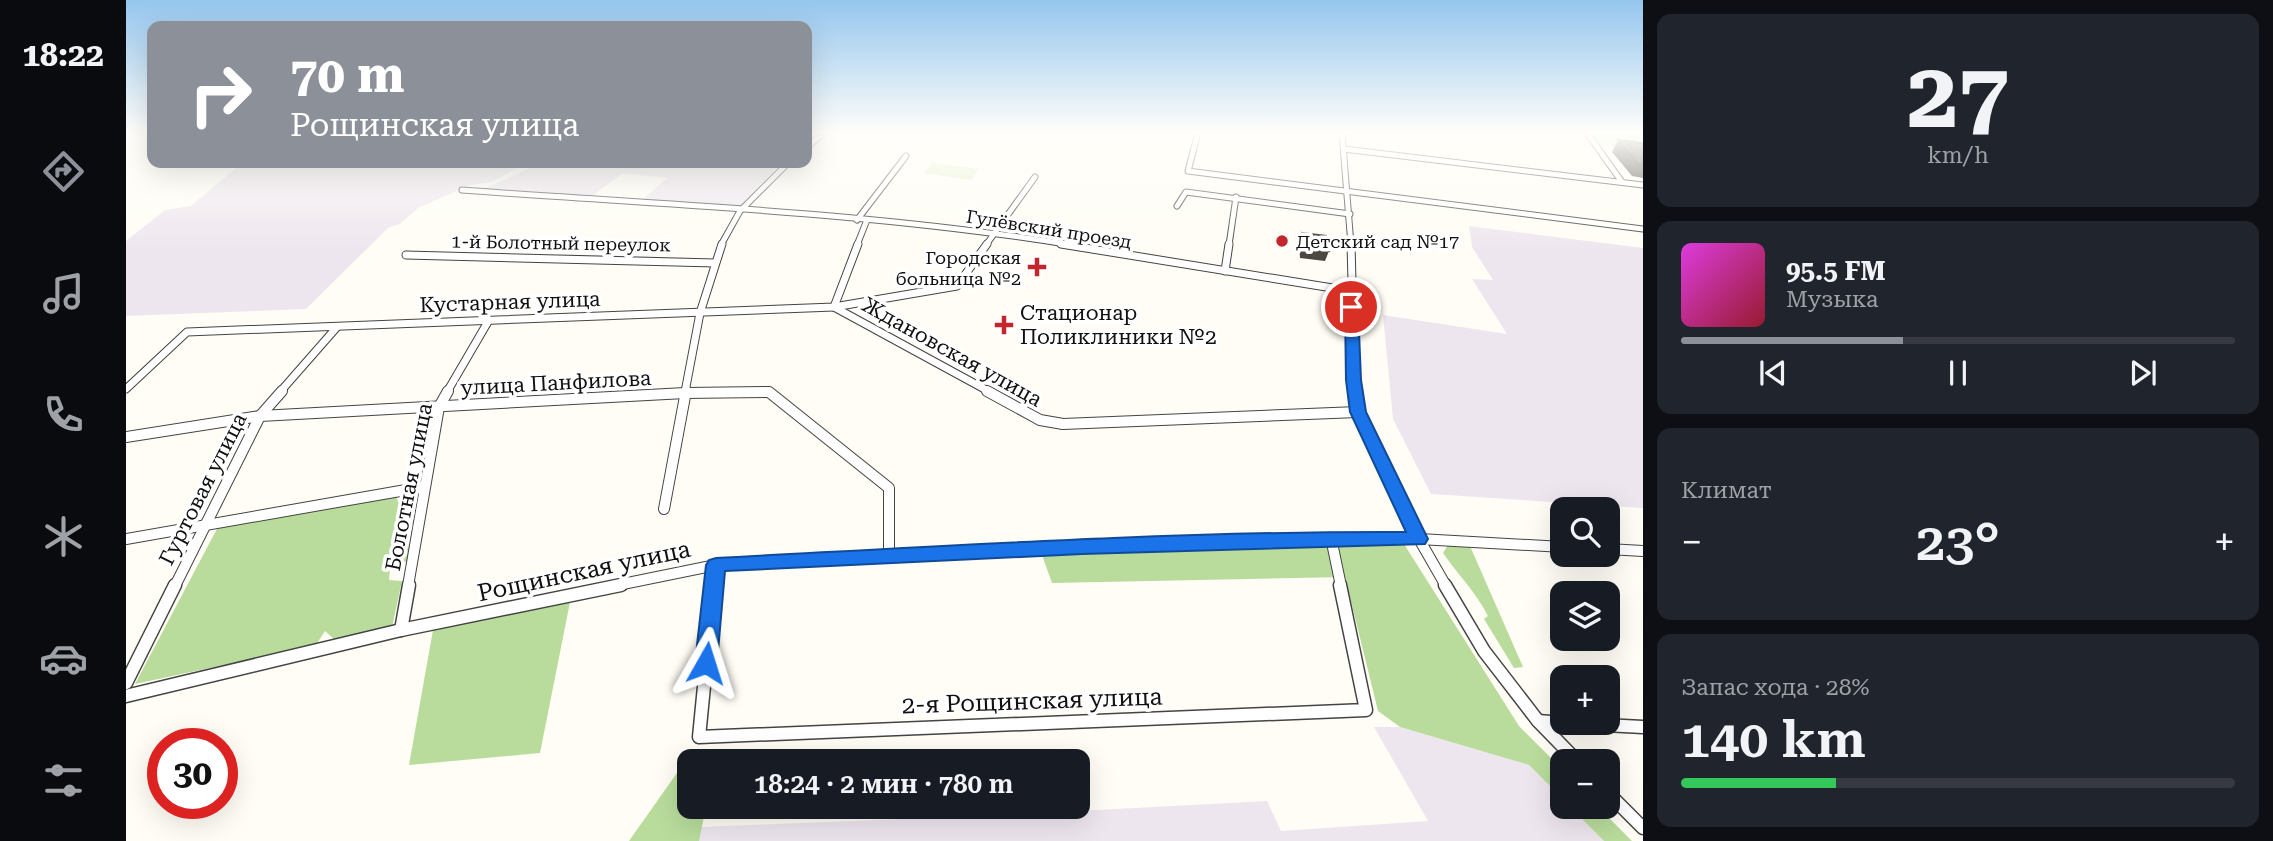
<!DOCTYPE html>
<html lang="ru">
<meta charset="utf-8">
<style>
:root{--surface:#171b24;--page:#20242c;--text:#f1f3f6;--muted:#9ea1a6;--line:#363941;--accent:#8c9099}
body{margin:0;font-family:"Roboto Serif",serif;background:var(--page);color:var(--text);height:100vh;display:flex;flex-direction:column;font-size:26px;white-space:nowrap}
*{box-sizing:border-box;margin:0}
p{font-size:23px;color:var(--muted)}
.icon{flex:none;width:38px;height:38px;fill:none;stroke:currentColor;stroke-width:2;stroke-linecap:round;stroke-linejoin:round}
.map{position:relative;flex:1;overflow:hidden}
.sheet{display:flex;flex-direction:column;gap:14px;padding:14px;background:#0d0f14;width:630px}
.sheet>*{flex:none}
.top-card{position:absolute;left:21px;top:21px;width:665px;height:147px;border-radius:14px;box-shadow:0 7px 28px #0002;background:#8c9099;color:#fff;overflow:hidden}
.buttons{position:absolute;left:1424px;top:497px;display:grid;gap:14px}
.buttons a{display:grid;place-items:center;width:70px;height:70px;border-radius:14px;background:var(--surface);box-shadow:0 7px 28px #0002;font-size:35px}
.speed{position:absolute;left:21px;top:728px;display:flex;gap:14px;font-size:35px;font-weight:700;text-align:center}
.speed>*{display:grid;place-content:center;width:91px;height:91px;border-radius:50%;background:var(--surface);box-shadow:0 7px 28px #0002;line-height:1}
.speed .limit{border:10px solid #d22;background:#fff;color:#111}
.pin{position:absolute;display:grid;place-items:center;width:60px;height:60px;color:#fff;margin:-30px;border:4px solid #fff;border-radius:50%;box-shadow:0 2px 7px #0007}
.me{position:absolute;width:77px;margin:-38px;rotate:6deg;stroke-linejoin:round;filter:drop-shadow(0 0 5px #0008)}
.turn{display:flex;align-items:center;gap:24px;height:147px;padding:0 28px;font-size:32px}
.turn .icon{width:91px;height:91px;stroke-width:2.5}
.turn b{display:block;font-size:49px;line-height:60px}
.big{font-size:52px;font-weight:600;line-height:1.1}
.sheet .tile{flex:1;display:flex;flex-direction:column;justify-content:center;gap:10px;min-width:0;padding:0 24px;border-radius:14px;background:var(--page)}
.sheet .dial{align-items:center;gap:0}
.dial b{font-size:91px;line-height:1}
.song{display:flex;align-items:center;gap:21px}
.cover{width:84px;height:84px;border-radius:10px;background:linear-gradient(135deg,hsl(300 70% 55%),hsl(350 70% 35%))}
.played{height:7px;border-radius:4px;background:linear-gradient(90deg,var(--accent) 40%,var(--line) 40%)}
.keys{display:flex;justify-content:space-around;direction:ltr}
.heat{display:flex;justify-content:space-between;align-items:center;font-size:38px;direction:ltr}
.charge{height:10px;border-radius:5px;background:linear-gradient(90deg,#34c759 28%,var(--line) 0)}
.trip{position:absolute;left:551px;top:749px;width:413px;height:70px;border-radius:14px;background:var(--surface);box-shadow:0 7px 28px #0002;font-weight:600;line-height:70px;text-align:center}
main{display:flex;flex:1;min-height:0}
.menu{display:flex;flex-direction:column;width:126px;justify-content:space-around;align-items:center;background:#090b0e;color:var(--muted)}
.menu .icon{width:49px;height:49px}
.menu .active{color:var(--accent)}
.menu b{font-size:32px;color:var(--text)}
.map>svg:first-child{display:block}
</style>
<main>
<nav class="menu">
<b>18:22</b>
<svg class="icon active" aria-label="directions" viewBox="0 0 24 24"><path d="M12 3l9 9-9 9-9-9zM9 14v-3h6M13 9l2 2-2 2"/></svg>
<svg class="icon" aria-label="music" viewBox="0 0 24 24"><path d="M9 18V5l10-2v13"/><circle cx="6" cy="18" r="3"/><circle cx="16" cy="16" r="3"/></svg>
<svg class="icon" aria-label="phone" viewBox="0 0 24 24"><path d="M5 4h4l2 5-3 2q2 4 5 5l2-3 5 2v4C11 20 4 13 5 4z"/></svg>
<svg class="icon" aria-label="climate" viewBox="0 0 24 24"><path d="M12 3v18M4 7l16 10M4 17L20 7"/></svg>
<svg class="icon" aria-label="car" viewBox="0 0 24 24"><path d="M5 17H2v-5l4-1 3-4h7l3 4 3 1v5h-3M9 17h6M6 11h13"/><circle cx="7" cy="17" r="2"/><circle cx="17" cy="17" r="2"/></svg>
<svg class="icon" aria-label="filters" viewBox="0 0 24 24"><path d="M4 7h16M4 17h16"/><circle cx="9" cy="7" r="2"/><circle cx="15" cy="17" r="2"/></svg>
</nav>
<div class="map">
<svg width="1517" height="841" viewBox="0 0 1517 841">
<rect width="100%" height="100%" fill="#fffdf5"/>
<g fill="#eee6ef">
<path d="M116 163H400L366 182 344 185 292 208 274 224 262 228 180 309 0 316V241L39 210 65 206Z"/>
<path d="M416 163H655L611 209 516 200 541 178 497 173 466 196 358 189Z"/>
<path d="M1343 226 1517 248V508L1305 494 1267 419 1257 315 1381 334 1346 279 1367 280 1346 247Z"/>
<path d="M1248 727H1274L1403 765 1437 799V807H1444L1478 841H553L575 827 857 816 1141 801 1155 831 1302 821Z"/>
</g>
<path fill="#d5ebbd" d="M1463 133H1517V150L1474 145Z"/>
<g fill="#b9dc9c">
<path d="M270 495 272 502 290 501 287 514 270 524 268 538 283 545 281 561 264 569 263 580 276 581 266 627 209 640 199 631 190 645 9 684 93 525Z"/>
<path d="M912 544 916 552 1278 544 1393 726 1437 770V799L1403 765 1274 727 1252 711 1219 577 926 583Z"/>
<path d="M1322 545 1344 546 1397 667 1388 668 1358 619 1362 616C1350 592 1332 575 1317 553Z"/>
<path d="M444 602 414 753 283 765 307 630Z"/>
<path d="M558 763 563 765 564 807H580L573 841H503Z"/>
<path d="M1444 807H1472L1506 841H1478Z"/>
</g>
<path fill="#e6f2cf" d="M807 163 853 169 845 180 798 173Z"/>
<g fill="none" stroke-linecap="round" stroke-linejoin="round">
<g stroke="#444" stroke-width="7">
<g id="minor-far3">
<path d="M1072 133 1062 171 1517 229"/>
<path d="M1216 133 1225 245"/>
<path d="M1461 133 1496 182"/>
<path d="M681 147 698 133"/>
<path d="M1218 149 1517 185"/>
<path d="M336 190C539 205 744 212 946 245"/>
<path d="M1051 206 1060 192 1224 214"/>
<path d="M731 220 780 156"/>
<path d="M595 245 614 211 662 163"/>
<path d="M731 245 741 220"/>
<path d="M860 245 909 177"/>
<path d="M1103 245 1110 197"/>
</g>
</g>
<g stroke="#444" stroke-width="9">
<g id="minor-far2">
<path d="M935 244 1225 291"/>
<path d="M1225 244 1229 392"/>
<path d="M280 255 589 263"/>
<path d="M1099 271 1103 244"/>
<path d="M708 307 864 392"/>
<path d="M708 307 732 244"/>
<path d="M0 389 61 332 708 307 831 286 861 244"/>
<path d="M154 392 211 327"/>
<path d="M321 392 363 320"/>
<path d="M559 392 574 313 596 244"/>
<path d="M608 392H644"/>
</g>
</g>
<g stroke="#444" stroke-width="12">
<g id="minor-far1">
<path d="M861 391 914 420 937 424 1232 412"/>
<path d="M1229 391 1232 412 1293 539 1320 586"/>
<path d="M0 437 134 416 559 393 643 392 763 488V555"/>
<path d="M538 509 560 391"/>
<path d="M1205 538 1215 586"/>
<path d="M0 539 297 487"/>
<path d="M1482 549 1517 551"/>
<path d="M49 586 134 416 156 391"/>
<path d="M282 586 313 407 322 391"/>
<path d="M487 586 590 565 956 547 1205 538 1293 539 1437 547"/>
<path d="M588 586 590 565"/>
</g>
</g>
<g stroke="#444" stroke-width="15">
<g id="minor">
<path d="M588 585 573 737 1240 710 1214 585"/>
<path d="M1319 585 1358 651 1412 721 1451 761"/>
<path d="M275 630 283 585"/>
<path d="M0 683 49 585"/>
<path d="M0 696 275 630 495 585"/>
<path d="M1412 721 1437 723"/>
<path d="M1440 723 1517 727"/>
<path d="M1482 793 1517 828"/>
</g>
</g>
<use href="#minor-far3" stroke="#fff" stroke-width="5"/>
<use href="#minor-far2" stroke="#fff" stroke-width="7"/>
<use href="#minor-far1" stroke="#fff" stroke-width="10"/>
<use href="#minor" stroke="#fff" stroke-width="12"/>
</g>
<g fill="#4d4742">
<path d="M1492 140 1517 143V178L1506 176 1486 152Z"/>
<path d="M1176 233 1203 251 1199 261 1174 258 1173 243Z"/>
</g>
<g fill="#5a524d" stroke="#3f3936" stroke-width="2">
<path d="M1492 140 1517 143V165L1512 164Z"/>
<path d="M1176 233 1200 236 1203 251 1178 247Z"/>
</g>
<linearGradient id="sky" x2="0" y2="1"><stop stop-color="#95c6ee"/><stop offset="0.53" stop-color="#fffefa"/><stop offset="1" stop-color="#fffefa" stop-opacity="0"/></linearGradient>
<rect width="1517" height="251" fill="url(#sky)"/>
<path fill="#1a73e8" stroke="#114b97" stroke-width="2" d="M1225 303 1232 307 1235 380 1240 412 1302 539 1299 544 956 554 599 571 591 663 588 670 580 672 572 670 569 663 580 565 583 560 590 558C819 546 1050 531 1280 532L1224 412 1220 380 1219 307Z"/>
<g fill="#c4262e" stroke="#fff" stroke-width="2.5">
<circle cx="1156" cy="241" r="7"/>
<path d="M907.5 256.5h7v7h7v7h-7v7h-7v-7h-7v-7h7z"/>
<path d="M874.5 314.5h7v7h7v7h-7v7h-7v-7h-7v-7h7z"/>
</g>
<g text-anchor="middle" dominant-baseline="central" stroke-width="7" stroke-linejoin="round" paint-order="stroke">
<g font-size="18" fill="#111" stroke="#fff">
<text transform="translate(923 229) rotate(9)">Гулёвский проезд</text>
<text transform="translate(435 243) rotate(1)">1-й Болотный переулок</text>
</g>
<g font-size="18" fill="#111" stroke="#fff" text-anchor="start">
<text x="1170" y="241">Детский сад №17</text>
<text x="895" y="257" text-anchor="end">Городская<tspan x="895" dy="21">больница №2</tspan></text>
</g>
<g font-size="21" fill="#111" stroke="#fff">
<text transform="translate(384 302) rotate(-2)">Кустарная улица</text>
<text transform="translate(826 352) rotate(29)">Ждановская улица</text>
<text transform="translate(430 383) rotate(-3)">улица Панфилова</text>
<text transform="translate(283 487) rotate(-79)">Болотная улица</text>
<text transform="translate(77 489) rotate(-63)">Гуртовая улица</text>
</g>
<g font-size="21" fill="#111" stroke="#fff" text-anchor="start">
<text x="894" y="313">Стационар<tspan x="894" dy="24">Поликлиники №2</tspan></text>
</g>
<g font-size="24" fill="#111" stroke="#fff">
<text transform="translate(458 571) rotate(-12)">Рощинская улица</text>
<text transform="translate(906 701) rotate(-2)">2-я Рощинская улица</text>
</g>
</g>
</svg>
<div class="buttons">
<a><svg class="icon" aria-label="search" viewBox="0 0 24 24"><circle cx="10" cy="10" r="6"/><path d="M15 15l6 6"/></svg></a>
<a><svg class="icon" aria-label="layers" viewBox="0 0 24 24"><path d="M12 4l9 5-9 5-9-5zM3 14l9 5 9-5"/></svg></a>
<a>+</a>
<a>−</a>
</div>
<div class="speed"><div class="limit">30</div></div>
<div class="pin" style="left:1225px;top:307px;background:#d93025"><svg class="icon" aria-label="arrive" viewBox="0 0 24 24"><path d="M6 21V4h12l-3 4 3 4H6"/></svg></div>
<svg class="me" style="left:580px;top:663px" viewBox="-20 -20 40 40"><path d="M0-17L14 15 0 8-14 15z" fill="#1a73e8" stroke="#fff" stroke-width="4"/></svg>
<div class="trip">18:24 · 2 мин · 780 m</div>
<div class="top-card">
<div class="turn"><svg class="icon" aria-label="right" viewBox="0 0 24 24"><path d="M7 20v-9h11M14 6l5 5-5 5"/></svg><div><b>70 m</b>Рощинская улица</div></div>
</div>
</div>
<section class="sheet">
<div class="tile dial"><b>27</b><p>km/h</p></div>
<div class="tile">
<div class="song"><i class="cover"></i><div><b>95.5 FM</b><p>Музыка</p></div></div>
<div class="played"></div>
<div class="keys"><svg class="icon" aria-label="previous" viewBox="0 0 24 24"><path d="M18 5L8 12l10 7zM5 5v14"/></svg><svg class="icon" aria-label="pause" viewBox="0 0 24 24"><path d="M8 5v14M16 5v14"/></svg><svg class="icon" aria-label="next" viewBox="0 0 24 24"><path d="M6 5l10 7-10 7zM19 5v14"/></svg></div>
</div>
<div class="tile"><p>Климат</p>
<div class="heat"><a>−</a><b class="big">23°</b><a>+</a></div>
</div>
<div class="tile"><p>Запас хода · 28%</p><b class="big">140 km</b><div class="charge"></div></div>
</section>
</main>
